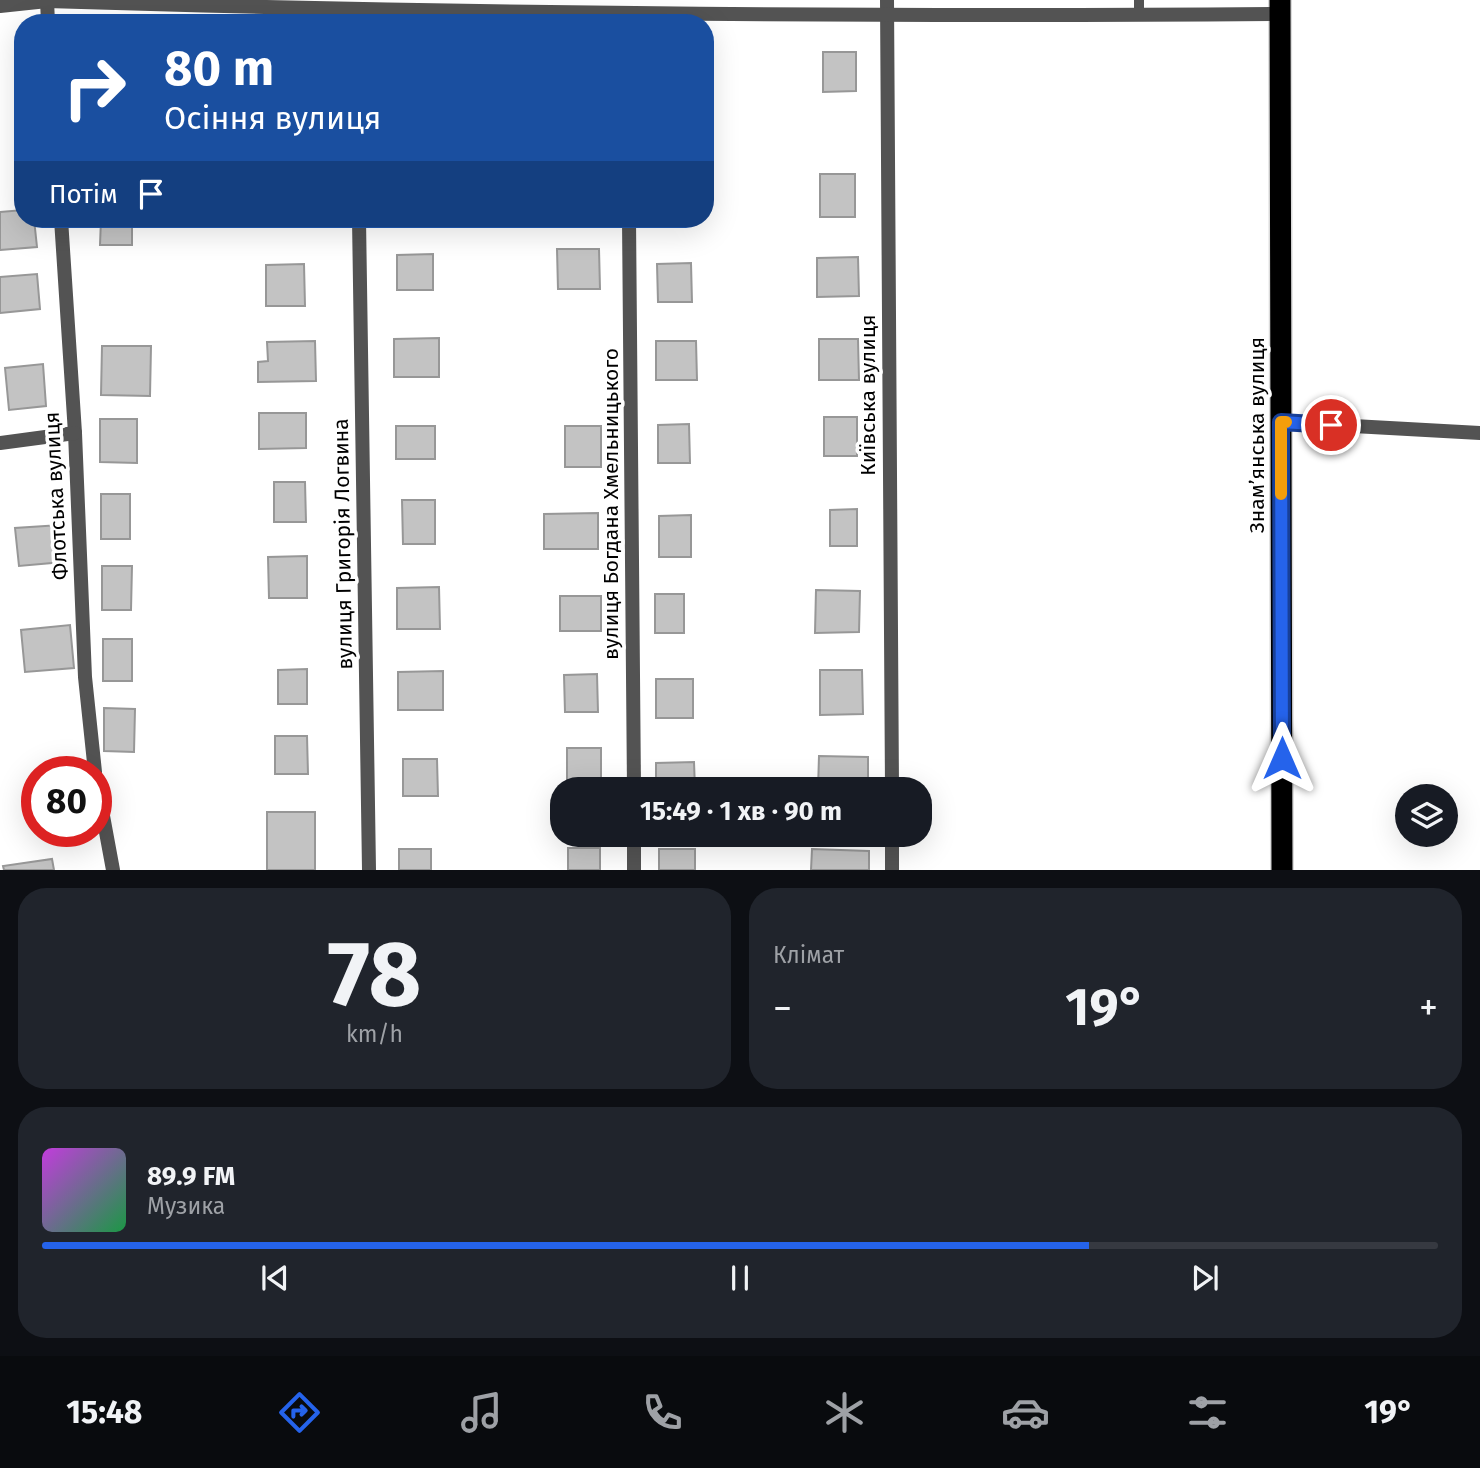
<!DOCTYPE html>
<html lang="uk">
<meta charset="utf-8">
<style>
:root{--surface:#171b24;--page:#20242c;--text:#f1f3f6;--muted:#9ea1a6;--line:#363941;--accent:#2563eb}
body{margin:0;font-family:"Fira Sans",sans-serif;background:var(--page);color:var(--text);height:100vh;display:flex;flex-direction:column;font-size:26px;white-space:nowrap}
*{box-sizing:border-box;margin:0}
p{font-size:23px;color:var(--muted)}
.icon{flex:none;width:38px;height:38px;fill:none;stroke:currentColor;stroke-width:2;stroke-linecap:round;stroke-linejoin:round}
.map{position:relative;height:870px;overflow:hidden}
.panel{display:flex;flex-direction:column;gap:18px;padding:18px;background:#0d0f14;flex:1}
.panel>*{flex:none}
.banner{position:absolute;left:14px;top:14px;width:700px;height:214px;border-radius:28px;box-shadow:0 7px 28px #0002;background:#1a4fa0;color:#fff;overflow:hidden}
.buttons{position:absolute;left:1395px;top:784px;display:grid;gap:14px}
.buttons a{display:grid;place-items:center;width:63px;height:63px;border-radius:50%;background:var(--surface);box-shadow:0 7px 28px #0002;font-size:35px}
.speed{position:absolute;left:21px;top:756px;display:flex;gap:14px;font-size:35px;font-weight:700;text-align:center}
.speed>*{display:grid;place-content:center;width:91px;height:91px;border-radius:50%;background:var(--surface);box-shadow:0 7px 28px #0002;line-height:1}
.speed .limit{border:10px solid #d22;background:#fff;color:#111}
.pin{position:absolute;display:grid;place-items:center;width:60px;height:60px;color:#fff;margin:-30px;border:4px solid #fff;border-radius:50%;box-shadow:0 2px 7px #0007}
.me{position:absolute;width:77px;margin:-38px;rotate:0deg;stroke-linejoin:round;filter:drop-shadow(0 0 5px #0008)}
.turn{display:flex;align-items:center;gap:24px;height:147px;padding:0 35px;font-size:32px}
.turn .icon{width:91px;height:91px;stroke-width:2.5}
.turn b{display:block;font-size:49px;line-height:60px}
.then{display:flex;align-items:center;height:66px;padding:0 35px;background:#0003;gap:14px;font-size:26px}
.big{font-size:52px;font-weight:700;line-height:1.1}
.panel .widget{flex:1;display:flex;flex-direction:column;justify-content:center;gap:10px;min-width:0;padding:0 24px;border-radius:28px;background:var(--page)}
.panel .dial{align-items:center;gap:0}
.dial b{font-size:91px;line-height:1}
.song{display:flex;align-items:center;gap:21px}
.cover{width:84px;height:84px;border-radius:10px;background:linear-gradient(135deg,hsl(290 70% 55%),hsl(140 70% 35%))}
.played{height:7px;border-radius:4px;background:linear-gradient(90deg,var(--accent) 75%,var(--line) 75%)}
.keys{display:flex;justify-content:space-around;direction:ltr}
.heat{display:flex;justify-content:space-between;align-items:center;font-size:38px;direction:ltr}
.panel .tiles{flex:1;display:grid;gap:18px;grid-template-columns:1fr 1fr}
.widget:last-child{grid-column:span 2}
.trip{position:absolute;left:550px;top:777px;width:382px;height:70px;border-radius:28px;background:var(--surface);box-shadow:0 7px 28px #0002;font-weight:700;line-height:70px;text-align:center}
.tabs{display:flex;height:112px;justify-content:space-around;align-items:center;background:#090b0e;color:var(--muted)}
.tabs .icon{width:49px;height:49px}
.tabs .active{color:var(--accent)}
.tabs b{font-size:32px;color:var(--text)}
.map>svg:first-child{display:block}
</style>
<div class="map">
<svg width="1480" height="870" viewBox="0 0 1480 870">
<rect width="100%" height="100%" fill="#fff"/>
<g fill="#c3c3c3" stroke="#979797" stroke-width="2">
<path d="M823 52H856V91L823 92Z"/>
<rect x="820" y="174" width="35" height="43"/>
<path d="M23 210V219H34L37 247 0 250V212Z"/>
<path d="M101 219H132V245H100Z"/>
<path d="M557 249H599L600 289H558Z"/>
<path d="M433 254V290H397V255Z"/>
<path d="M858 257 859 296 817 297V258Z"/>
<path d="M691 263 692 302H658L657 264Z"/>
<path d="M304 264 305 306H266V265Z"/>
<path d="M37 274 40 309 0 313V277Z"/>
<path d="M439 338V377H394V339Z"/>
<path d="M819 339H858L859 380H819Z"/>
<path d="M315 341 316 381 258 382V362L268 361 267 342Z"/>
<path d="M656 341H696L697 380H656Z"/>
<path d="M102 346H151L150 396 101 395Z"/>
<path d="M43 364 46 406 9 410 5 368Z"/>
<path d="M259 413H306V448L259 449Z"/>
<rect x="824" y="417" width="33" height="39"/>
<path d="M100 419H137V463L100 462Z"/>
<path d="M689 424 690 463H658V425Z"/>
<rect x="396" y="426" width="39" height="33"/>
<rect x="565" y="426" width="36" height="41"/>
<path d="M274 482H305L306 522H274Z"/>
<rect x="101" y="494" width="29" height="45"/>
<path d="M402 500H435V544H403Z"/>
<path d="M857 509V546H830V510Z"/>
<path d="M598 513V549H544V514Z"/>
<path d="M691 515V557H659V516Z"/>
<path d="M60 525 63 562 19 566 15 528Z"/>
<path d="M307 556V598H269L268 557Z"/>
<path d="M102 566H132L131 610H102Z"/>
<path d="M439 587 440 629H397V588Z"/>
<path d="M816 590 860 591 859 632 815 633Z"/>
<rect x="655" y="594" width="29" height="39"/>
<rect x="560" y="596" width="41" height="35"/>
<path d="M70 625 74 668 25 672 21 630Z"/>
<rect x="103" y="639" width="29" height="42"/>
<path d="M307 669V704H278V670Z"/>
<path d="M820 670H862L863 714 820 715Z"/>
<path d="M443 671V710H398V672Z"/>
<path d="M597 674 598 712H565L564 675Z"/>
<rect x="656" y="679" width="37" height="39"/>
<path d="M104 708 135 709 134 752 104 751Z"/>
<path d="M275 736H307L308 774H275Z"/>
<rect x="567" y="748" width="34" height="41"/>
<path d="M819 756 868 757V789H818Z"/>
<path d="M403 759H437L438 796H403Z"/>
<path d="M694 762 695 789H656V763Z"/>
<rect x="267" y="812" width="48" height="58"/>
<rect x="568" y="848" width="32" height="22"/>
<rect x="399" y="849" width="32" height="21"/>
<rect x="659" y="849" width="36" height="21"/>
<path d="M812 849 869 851V870H811Z"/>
<path d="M52 859 54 870H4L3 866Z"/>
</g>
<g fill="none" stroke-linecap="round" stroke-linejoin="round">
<g stroke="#dbdbdb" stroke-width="24">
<path id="highway" d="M1280 0 1282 870"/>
</g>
<path stroke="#535353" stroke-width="10" d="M1139 15V0"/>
<g stroke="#535353" stroke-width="14">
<path d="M47 0 48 23"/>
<path d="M887 0 892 789"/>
<path d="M0 6 47 1C458 14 869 17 1280 14"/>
<path d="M61 219 75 433 85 677 95 772"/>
<path d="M359 219 369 870"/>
<path d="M629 219 634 789"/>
<path d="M1281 422 1480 433"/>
<path d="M0 443 75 433"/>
<path d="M96 778 113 870"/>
<path d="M634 835V870"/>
<path d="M892 835V870"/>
</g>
<use href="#highway" stroke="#000" stroke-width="21"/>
</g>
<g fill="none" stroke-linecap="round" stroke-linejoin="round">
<g stroke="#184099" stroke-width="18">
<path id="route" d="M1282 758 1281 422 1331 425"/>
</g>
<use href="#route" stroke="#2563eb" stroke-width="12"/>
<path stroke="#f59e0b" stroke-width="12" d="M1281 494V422H1286"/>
</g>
<g text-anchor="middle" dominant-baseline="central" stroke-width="7" stroke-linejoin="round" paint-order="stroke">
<g font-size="21" fill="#000" stroke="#fff">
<text transform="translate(868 395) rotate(-90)">Київська вулиця</text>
<text transform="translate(1257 435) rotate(-90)">Знамʼянська вулиця</text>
<text transform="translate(56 496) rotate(-93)">Флотська вулиця</text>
<text transform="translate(611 504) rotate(-90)">вулиця Богдана Хмельницького</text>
<text transform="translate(343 544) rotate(-91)">вулиця Григорія Логвина</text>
</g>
</g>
</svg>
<div class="buttons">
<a><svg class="icon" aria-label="layers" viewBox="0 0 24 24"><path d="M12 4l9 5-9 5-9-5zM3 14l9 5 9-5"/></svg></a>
</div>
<div class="speed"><div class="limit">80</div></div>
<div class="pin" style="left:1331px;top:425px;background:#d93025"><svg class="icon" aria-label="arrive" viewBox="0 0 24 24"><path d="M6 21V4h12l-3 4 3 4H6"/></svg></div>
<svg class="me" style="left:1282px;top:758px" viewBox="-20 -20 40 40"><path d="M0-17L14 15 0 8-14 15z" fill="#2563eb" stroke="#fff" stroke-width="4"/></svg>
<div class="trip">15:49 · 1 хв · 90 m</div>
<div class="banner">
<div class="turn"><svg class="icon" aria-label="right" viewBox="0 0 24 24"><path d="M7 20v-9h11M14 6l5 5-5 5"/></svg><div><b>80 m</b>Осіння вулиця</div></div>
<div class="then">Потім<svg class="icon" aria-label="arrive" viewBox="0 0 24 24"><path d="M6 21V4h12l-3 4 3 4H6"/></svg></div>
</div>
</div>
<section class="panel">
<div class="tiles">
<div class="widget dial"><b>78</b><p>km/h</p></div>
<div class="widget"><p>Клімат</p>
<div class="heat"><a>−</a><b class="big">19°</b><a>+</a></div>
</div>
<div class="widget">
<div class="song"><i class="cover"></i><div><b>89.9 FM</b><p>Музика</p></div></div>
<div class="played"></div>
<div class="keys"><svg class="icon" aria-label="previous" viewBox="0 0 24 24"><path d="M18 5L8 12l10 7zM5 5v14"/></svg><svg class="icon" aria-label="pause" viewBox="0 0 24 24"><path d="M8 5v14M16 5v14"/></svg><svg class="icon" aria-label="next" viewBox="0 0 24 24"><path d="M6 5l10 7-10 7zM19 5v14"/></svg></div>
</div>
</div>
</section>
<nav class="tabs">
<b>15:48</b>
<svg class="icon active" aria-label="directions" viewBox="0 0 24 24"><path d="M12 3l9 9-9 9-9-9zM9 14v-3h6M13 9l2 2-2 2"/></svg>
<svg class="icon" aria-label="music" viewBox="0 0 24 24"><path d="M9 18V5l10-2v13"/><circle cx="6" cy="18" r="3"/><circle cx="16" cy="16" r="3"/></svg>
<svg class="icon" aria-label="phone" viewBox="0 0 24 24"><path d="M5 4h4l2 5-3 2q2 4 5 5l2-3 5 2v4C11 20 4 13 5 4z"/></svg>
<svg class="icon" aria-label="climate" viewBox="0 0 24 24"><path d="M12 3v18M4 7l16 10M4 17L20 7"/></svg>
<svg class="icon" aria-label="car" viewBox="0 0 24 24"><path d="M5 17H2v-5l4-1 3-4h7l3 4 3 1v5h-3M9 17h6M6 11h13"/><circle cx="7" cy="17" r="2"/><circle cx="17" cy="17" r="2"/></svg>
<svg class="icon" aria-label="filters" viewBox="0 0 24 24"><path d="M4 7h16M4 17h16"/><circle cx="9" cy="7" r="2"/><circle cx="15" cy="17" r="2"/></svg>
<b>19°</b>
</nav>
